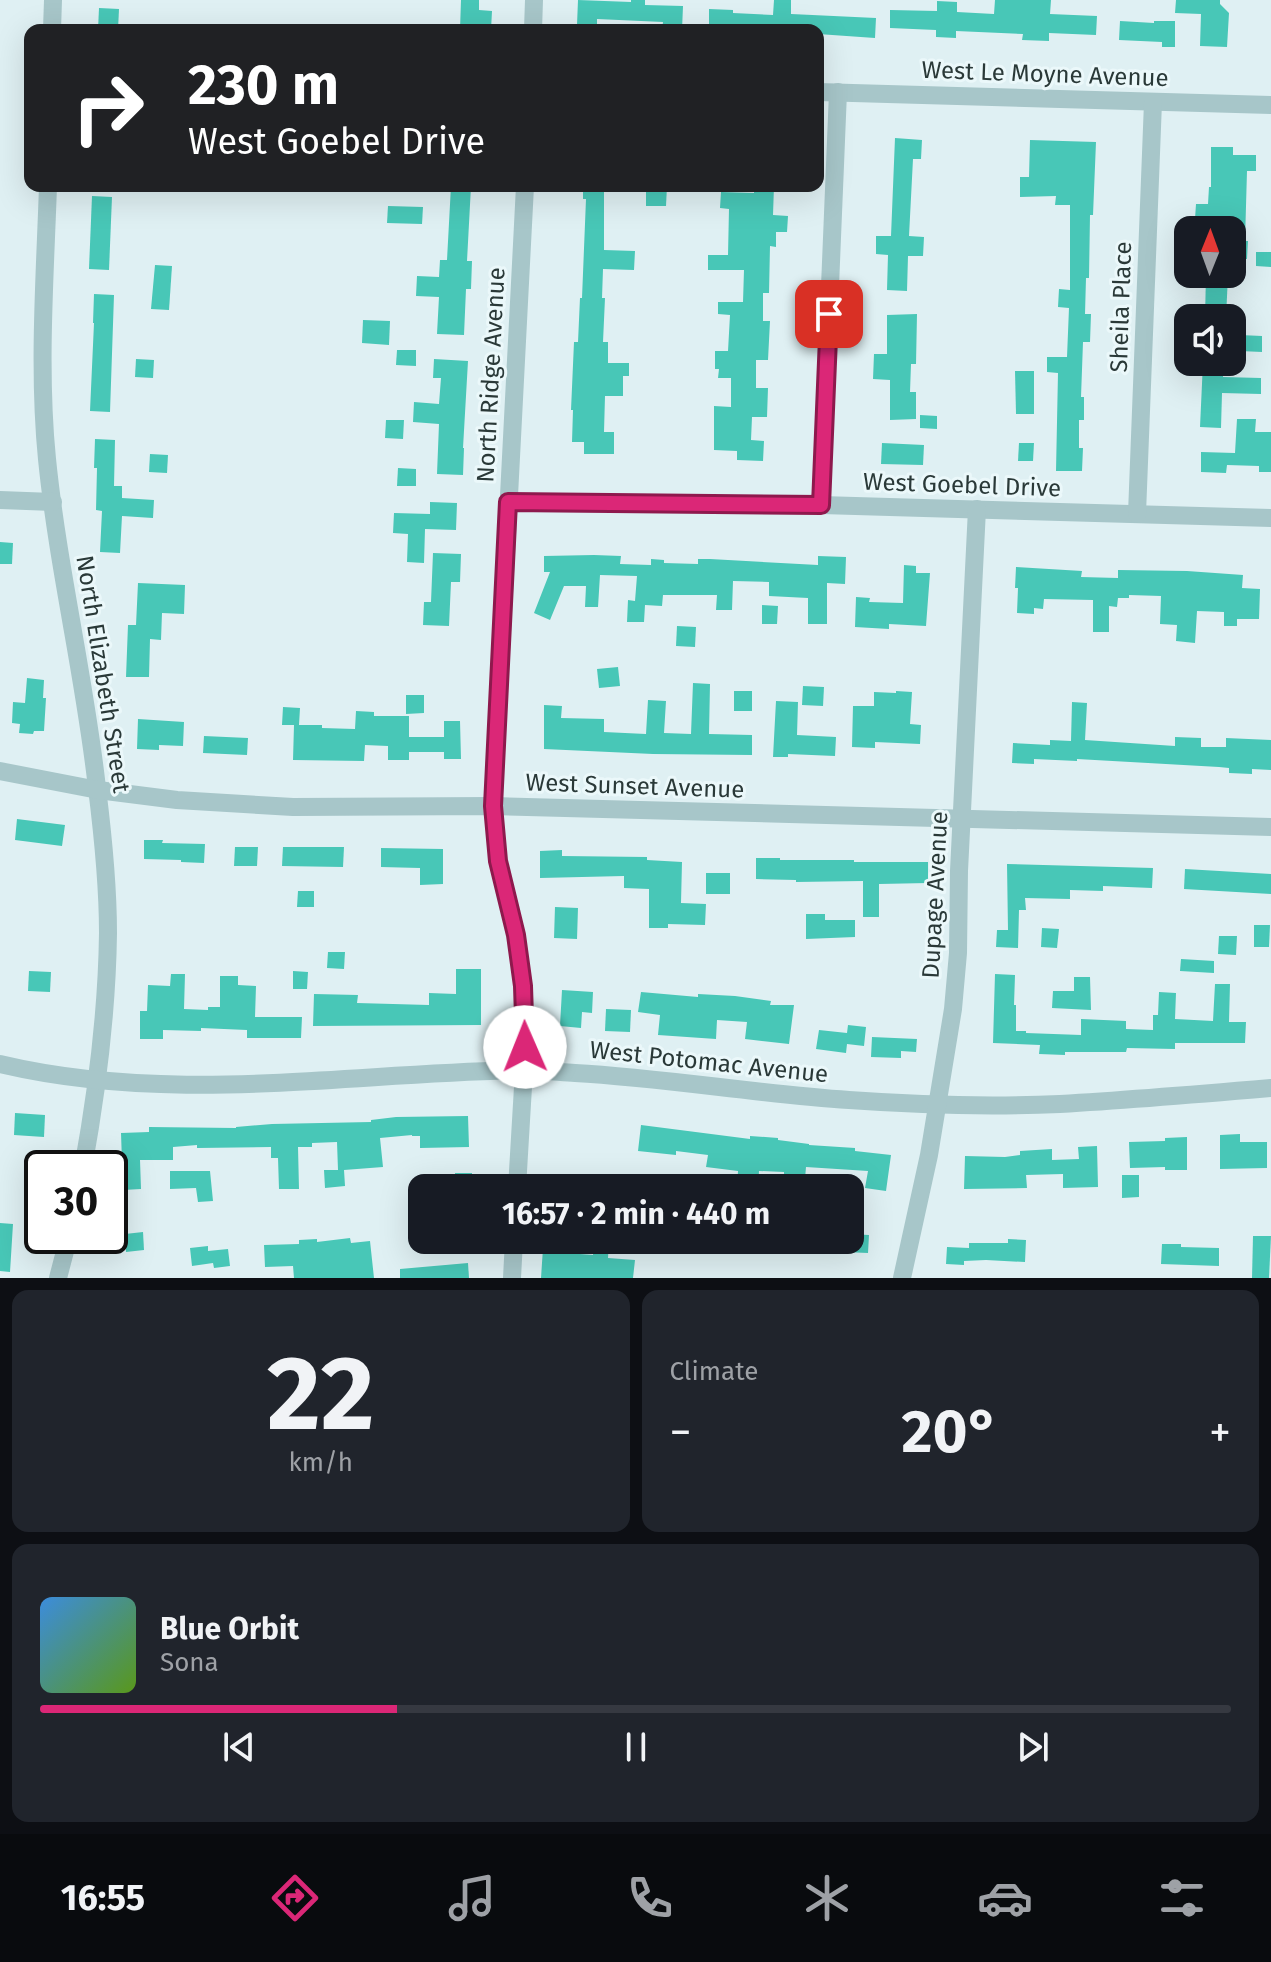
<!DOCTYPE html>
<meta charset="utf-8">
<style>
:root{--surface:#171b24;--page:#20242c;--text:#f1f3f6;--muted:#9ea1a6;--line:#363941;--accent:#db2777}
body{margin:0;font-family:"Fira Sans",sans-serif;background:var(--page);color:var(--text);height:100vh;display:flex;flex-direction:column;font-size:30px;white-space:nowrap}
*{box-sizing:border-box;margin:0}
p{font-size:26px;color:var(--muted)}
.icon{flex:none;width:44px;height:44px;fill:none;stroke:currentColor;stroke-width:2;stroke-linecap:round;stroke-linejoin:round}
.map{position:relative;height:1278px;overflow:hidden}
.details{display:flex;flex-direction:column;gap:12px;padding:12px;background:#0d0f14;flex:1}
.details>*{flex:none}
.guide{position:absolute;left:24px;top:24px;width:800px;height:168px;border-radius:16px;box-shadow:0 8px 32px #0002;background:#202124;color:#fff;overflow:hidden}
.needle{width:52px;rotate:1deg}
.controls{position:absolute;left:1174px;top:216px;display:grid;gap:16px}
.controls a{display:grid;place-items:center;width:72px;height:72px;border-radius:16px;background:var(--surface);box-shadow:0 8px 32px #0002;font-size:40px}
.speed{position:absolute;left:24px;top:1150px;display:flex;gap:16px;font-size:40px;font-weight:700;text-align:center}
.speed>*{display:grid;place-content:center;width:104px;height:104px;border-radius:50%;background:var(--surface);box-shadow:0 8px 32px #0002;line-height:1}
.speed .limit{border:4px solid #111;border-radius:12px;background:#fff;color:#111}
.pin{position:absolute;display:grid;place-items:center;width:68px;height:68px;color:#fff;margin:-34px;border-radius:16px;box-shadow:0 4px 12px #0006}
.me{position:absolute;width:88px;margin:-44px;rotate:359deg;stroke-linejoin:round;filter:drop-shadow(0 0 6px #0008)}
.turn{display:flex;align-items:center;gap:28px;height:168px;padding:0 32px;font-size:36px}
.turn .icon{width:104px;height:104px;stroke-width:2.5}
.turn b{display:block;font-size:56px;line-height:68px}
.big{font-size:60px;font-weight:700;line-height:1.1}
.details .tile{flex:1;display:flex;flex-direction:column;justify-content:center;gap:12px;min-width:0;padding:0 28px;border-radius:16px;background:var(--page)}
.details .dial{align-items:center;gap:0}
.dial b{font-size:104px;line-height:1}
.song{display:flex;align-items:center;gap:24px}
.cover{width:96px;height:96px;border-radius:12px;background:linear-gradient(135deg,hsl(210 70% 55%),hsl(90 70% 35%))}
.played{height:8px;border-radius:4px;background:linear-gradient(90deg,var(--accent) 30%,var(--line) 30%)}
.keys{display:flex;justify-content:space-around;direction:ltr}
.heat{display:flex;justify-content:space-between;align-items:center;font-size:44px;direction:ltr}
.details .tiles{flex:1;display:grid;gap:12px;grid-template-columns:1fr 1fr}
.tile:last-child{grid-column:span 2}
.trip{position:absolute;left:408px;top:1174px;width:456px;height:80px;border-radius:16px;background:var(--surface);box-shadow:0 8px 32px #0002;font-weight:700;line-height:80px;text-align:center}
.dock{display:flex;height:128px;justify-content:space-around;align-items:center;background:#090b0e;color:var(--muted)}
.dock .icon{width:56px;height:56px}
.dock .on{color:var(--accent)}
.dock b{font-size:36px;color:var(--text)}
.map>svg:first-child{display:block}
</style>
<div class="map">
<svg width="1271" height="1278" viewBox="0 0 1271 1278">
<rect width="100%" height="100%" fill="#dff0f3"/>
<g fill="#48c7b7">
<path d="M461 0H479V10L492 11 491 30H460Z"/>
<path d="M578 0 631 2V0H645V5L683 6 682 30H662L663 22 597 19V26L577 25Z"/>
<path d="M774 0H791V14L876 18 875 38 818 34V30L709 29V9L733 10V13L773 15Z"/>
<path d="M995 0H1051L1050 14 1097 16 1096 35 1049 33V41L1022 40 1023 34 956 31V38L936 37V30L890 28V10L937 11V1L957 2V12L994 14Z"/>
<path d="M1176 0H1220V4L1229 13 1227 47 1200 46 1201 14 1175 13Z"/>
<path d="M99 8 119 9 118 30H98Z"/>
<path d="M1120 21 1154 23V21H1175V47H1162V42L1119 40Z"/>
<path d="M895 138 922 140 921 159H913L909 236 924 237 923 256H908L907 291 887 290 888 255 876 254V236H891Z"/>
<path d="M1030 140 1096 142 1093 215H1090L1089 278H1086L1085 314H1091L1090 342H1083L1081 397H1084V420H1079V448H1083L1082 471H1056L1058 373 1047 372V357H1067L1069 308 1058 307 1059 289 1070 290V205H1055L1056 196 1020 197V177H1029Z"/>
<path d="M1211 147H1233V155H1256V171H1247L1245 241H1248L1247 259 1232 258V219H1195L1196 204H1208L1209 187H1211Z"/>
<path d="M451 186H471L467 261H472L471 289H466L464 335 437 334 439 297 416 296 417 276 439 277 440 260H447Z"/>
<path d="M583 186H604V250L635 251 634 270 603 269 602 298H605L603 342H608V363H629V376H623V396H605L604 432H614V454H584V442H572L573 410H571L574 342H578L580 298H582L586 199H583Z"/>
<path d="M646 186H667L666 206H646Z"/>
<path d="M754 186H774L773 215 788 216 787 232H776V247L770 246 769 293H763V321H770L768 360H756V388H768L767 417H752L751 440 764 441 763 461 737 460V451L714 450V406L731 407V378H718L719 369H715V351H728L730 315 718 314V302H743L744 270H708V255H728L729 209 720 208 721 192 754 193Z"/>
<path d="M92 196 112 197 109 270 89 269Z"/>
<path d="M388 206 423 207 422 224 387 223Z"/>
<path d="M1256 252H1271V267L1256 266Z"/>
<path d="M155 265 172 266 169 310 151 309Z"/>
<path d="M1206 274 1228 275 1226 318H1205Z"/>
<path d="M94 294 114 295 110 412 90 411 94 323H93Z"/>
<path d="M917 314 916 364H911L910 392H916V419L890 420V380L873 379 874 354H887V315Z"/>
<path d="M363 320 390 321 389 345 362 343Z"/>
<path d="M1240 335 1262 336V352L1240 351Z"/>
<path d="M397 350H416V366L396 365Z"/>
<path d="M136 359 154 360 153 378 135 377Z"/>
<path d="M434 359 468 361 463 448H464L463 475 437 474 439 424 413 422 414 402 439 404 441 378H433Z"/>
<path d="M1203 362 1224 363 1223 377 1261 378V394L1222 393 1221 428 1200 427Z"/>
<path d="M1015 371H1034V414H1016Z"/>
<path d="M920 415 937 416V429L920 428Z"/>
<path d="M1237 419H1256L1255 432H1271V472H1259V466L1227 465 1226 473 1201 472V452L1235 453Z"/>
<path d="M386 420H404L403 439 385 438Z"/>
<path d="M95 439 115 440 114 486H122V498L154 500 153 518 122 516 120 553 100 552 102 511 96 510 97 468H94Z"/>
<path d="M882 443 924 445 923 465 881 464Z"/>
<path d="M1019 443H1034L1033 461H1018Z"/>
<path d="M150 454 168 455 167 473 149 472Z"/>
<path d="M398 468 416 469V486H397Z"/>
<path d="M430 502 457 503 456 530 425 529 424 563 407 562 408 534 393 533 394 513 430 514Z"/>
<path d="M0 542 13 543 12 564H0Z"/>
<path d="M433 553 461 554 460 582H451L449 626 423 625 424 602H431Z"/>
<path d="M594 555 621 556 620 564 651 565V559L664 560V563L698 564V559H710L818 565V556L846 557 845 584 827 583V624H808V598L769 596V582L733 581 732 610H716L717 595H663L662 606 645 605 644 622H627L628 600 635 601 637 576 600 575 598 607H585L586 586H564L550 620 534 613 550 572H544V556Z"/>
<path d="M904 565 916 566V573H930L926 626 889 624V629L855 627 856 597 870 598 869 602 903 603Z"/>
<path d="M1016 567 1082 571 1081 577 1118 578V570L1187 571 1243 575 1242 588 1260 589 1259 619H1237V626H1224V612L1197 611 1195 643 1176 641 1177 625 1160 624 1161 596 1129 595V598H1118L1117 607 1109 606V632H1093V600L1044 599 1043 609 1034 608V614L1017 613 1018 588H1015Z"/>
<path d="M138 583 185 585 184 614 162 613 161 640 150 639 149 677H126L128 625H136Z"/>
<path d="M762 605 778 606 777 624H762Z"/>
<path d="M677 626 696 627 695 647 676 646Z"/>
<path d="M618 667 620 686 599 688 597 669Z"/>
<path d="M27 678 44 680 43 698H46L44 731H34L33 734 19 733 20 724 12 723 13 702 25 703Z"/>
<path d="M693 683 710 684 709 734 752 735V755L653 754 544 749V705L562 706 561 718 604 719V732L646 734 648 700 666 701 664 733 691 734Z"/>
<path d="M803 686 824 687 823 706 802 705Z"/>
<rect x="734" y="691" width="18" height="20"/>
<path d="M896 691 912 692 910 724 921 725 920 744 875 742V748L852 747 853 706H874V692L896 693Z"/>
<path d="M406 695H424V713L406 714Z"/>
<path d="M776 701 798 702 797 735 836 737 835 756 788 754V757H773Z"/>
<path d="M1072 702 1087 703 1085 740 1175 746V737L1201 738V747H1226V738L1271 740V770L1252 769V774L1229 773V768L1219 767 1077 759V761L1034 759V764L1012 763 1013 743 1050 745V740L1071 741Z"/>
<path d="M283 707 300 708 299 725H322V728L355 729 356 711 374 712V716H409V737H444V721H460L461 759H444V752H409V760H388V746L365 745 364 761 293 760 294 725H282Z"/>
<path d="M138 719 184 722 183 746 159 745V750L137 749Z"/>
<path d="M204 736 248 738 247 755 203 753Z"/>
<path d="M17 819 65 825 62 846 15 840Z"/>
<path d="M144 840H163L162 843 205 844 204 863 181 862V860L144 859Z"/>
<path d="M235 847H258L257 866H234Z"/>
<path d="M283 847H344L343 867 282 866Z"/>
<path d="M381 848 443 849V884L420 885V868L381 867Z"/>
<path d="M562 850V856L647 857V860L682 862 681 903 706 904 705 925 668 924V928H649V889L624 888V876L540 878V851Z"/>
<path d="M756 858H780V860H854V862H928V883L879 884V917H863V881L796 882V880L756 879Z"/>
<path d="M1007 864 1153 868 1152 888 1103 886V891L1070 890V899L1025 898 1026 910H1019L1018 948 996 947 997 930H1008Z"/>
<path d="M1185 869 1271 874V894L1184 889Z"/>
<rect x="706" y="873" width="24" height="21"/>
<path d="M298 891H314V907H297Z"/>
<path d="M555 907 578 908 577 939 554 938Z"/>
<path d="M806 914H825V920H855V937L806 939Z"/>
<path d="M1254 925H1270L1269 947H1254Z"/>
<path d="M1042 928 1059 929 1057 948 1041 947Z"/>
<path d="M1219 936H1237L1236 955 1218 954Z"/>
<path d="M328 952H345L344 969 327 968Z"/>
<path d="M1181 959 1214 961V973L1180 971Z"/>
<path d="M456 969H481V1025L313 1026 314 994 358 995 357 1003 429 1005V993L456 994Z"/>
<path d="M29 971 51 972 50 992 28 991Z"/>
<path d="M293 971 308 972 307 989H293Z"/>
<path d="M171 974H185L184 1009 208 1010V1007H220V976H238V985L256 986 255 1017H302L301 1038H247V1030L201 1028V1031L163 1030V1039H140V1011H147L148 985 170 986Z"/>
<path d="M995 974 1015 975 1014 1005H1016V1031H1026V1033L1081 1035V1019L1126 1021V1029L1153 1030V1015H1158L1159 992 1176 993 1175 1019 1213 1021 1215 984H1230L1229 1022H1246L1245 1043H1175V1049L1127 1048 1126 1052H1065V1055L1039 1054 1040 1045 993 1043Z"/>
<path d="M1074 977H1090L1091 1010 1052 1008 1053 991H1074Z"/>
<path d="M562 990 593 992 592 1013 582 1012 581 1028 560 1026Z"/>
<path d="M641 992 698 997V994L735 996 771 1001 770 1005H794L789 1044 745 1039 747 1022 717 1020 716 1039 658 1035 660 1015 638 1012Z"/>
<path d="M606 1009 631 1010 630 1032 605 1031Z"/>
<path d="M848 1025 866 1027 864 1046 847 1044 846 1053 816 1049 819 1030 847 1033Z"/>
<path d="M872 1037 917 1039 916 1052 901 1051V1058L871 1057Z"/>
<path d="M15 1113 45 1115 44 1137 14 1135Z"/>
<path d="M468 1116 469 1147 420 1148V1136H412V1135L380 1138 383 1167 344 1170 345 1186 325 1188 324 1170H338L337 1142 312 1143V1147H298L299 1189H279L278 1158H271V1147L197 1148V1145L173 1147V1160H140L141 1189 123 1190 121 1133 149 1132V1127L236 1128V1127L272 1124 371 1122V1120L396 1117Z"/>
<path d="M641 1125 750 1139V1136L778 1138V1140L809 1144V1145L855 1148V1151L891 1155 886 1191 865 1188 868 1171 806 1167 805 1179 784 1176V1172L759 1171 758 1188H737L738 1171 706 1167 708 1155 676 1151V1155L638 1151Z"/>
<path d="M1240 1134V1142H1267V1168L1220 1169V1135Z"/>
<path d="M1187 1137V1170H1165V1167L1130 1168 1129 1142 1165 1141V1138Z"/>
<path d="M1097 1146 1098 1187 1063 1188V1174L1026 1175 1027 1188 964 1189 965 1156 1005 1157 1020 1155V1151L1052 1149V1160L1079 1159 1078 1147Z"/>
<path d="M170 1171H210L213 1201 198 1202 196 1188 170 1189Z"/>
<rect x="455" y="1173" width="17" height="15"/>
<path d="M1122 1175H1139V1197L1122 1198Z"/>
<path d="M0 1223 13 1224 10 1272 0 1271Z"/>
<path d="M143 1232 144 1250 126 1252 125 1234Z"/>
<path d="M850 1234 869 1235 868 1253 844 1252V1240H850Z"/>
<path d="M1253 1236H1271L1269 1278H1252Z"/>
<path d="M350 1238 351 1243 370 1241 374 1278H294L293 1266 265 1267 264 1245 299 1244V1240L317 1239V1242Z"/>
<path d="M1008 1239 1026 1240 1025 1262 986 1260 964 1261V1265L946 1264 947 1247 969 1248V1243H1008Z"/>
<path d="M550 1240H569L567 1253 593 1255 594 1240H609L608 1258 635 1260 633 1278H541L543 1248H549Z"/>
<path d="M1162 1244H1181V1247L1219 1248V1266L1161 1264Z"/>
<path d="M208 1246V1251L228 1249 230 1266 214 1268 213 1263 192 1266 190 1248Z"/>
<path d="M468 1263 469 1278H400V1269Z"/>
</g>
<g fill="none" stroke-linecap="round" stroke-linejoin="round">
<g stroke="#a7c6c9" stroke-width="18">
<path d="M52 30 53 0"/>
<path d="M533 30 534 0"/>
<path d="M818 92 1271 105"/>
<path d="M48 186C45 276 38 369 47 459 58 569 85 678 97 788 103 836 108 885 108 933 107 1012 97 1091 83 1168"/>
<path d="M0 500 53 502"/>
<path d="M508 502 821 505 1271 518"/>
<path d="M821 505 838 92"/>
<path d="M1137 514 1153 102"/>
<path d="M0 771 98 790 177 800 293 807 493 806 1271 827"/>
<path d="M0 1064C172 1105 349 1073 523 1070 540 1070 558 1072 575 1073 666 1078 757 1094 849 1100 919 1105 990 1107 1060 1104 1130 1100 1201 1094 1271 1088"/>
<path d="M517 1188 524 1070 523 986 516 935 498 861 493 806 525 186"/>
<path d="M58 1278 69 1236"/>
<path d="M512 1278 514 1240"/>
<path d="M902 1278 929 1155 953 1009 958 953 959 871 977 509"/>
</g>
</g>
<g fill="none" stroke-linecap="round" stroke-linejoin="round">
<g stroke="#8e194d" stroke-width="20">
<path id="route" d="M525 1047 523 986 516 935 498 861 493 806 508 502 821 505 829 314"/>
</g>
<use href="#route" stroke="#db2777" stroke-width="14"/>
</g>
<g text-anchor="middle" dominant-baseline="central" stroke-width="6" stroke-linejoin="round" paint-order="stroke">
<g font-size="24" fill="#2a3938" stroke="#ebf8fa">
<text transform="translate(1045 74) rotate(2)">West Le Moyne Avenue</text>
<text transform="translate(1121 307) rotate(-88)">Sheila Place</text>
<text transform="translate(491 375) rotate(-87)">North Ridge Avenue</text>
<text transform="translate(962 485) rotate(2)">West Goebel Drive</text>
<text transform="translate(103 674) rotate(81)">North Elizabeth Street</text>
<text transform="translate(635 786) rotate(2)">West Sunset Avenue</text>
<text transform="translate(935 895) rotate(-87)">Dupage Avenue</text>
<text transform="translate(709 1062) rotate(6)">West Potomac Avenue</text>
</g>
</g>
</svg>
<div class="controls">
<a><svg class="needle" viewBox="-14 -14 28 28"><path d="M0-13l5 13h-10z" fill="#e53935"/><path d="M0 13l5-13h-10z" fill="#9ea1a6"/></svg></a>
<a><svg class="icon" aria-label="sound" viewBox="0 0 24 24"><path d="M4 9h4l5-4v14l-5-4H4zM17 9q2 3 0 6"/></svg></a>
</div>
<div class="speed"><div class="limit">30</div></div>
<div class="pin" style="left:829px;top:314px;background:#d93025"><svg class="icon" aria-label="arrive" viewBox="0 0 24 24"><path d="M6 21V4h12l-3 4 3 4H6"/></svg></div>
<svg class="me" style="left:525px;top:1047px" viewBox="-20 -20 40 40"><circle r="19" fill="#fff"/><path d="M0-13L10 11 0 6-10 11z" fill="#db2777"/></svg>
<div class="trip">16:57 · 2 min · 440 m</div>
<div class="guide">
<div class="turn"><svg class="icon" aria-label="right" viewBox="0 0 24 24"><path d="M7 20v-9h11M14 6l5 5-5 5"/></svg><div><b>230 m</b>West Goebel Drive</div></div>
</div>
</div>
<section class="details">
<div class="tiles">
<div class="tile dial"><b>22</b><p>km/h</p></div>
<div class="tile"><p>Climate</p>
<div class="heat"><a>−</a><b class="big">20°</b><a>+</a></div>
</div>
<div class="tile">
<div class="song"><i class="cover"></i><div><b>Blue Orbit</b><p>Sona</p></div></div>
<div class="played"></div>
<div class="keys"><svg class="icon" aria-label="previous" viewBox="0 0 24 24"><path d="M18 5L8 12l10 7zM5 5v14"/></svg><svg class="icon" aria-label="pause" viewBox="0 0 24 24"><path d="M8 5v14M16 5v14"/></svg><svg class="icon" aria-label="next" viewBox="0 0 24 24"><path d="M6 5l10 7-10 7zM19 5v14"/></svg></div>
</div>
</div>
</section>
<nav class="dock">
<b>16:55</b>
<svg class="icon on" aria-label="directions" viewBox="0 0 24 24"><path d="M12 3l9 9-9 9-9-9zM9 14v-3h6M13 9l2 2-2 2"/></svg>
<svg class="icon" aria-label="music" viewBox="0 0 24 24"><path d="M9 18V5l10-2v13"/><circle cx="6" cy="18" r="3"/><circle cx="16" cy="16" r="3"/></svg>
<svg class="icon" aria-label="phone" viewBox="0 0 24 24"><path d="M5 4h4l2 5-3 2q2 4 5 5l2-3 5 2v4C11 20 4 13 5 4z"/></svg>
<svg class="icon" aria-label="climate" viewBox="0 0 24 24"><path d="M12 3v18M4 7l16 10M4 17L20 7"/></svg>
<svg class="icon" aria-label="car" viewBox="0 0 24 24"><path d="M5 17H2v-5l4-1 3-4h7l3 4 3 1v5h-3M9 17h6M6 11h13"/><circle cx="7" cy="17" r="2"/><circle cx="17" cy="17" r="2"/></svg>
<svg class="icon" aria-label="filters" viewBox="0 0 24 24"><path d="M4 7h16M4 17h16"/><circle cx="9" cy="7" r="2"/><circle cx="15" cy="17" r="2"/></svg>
</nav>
